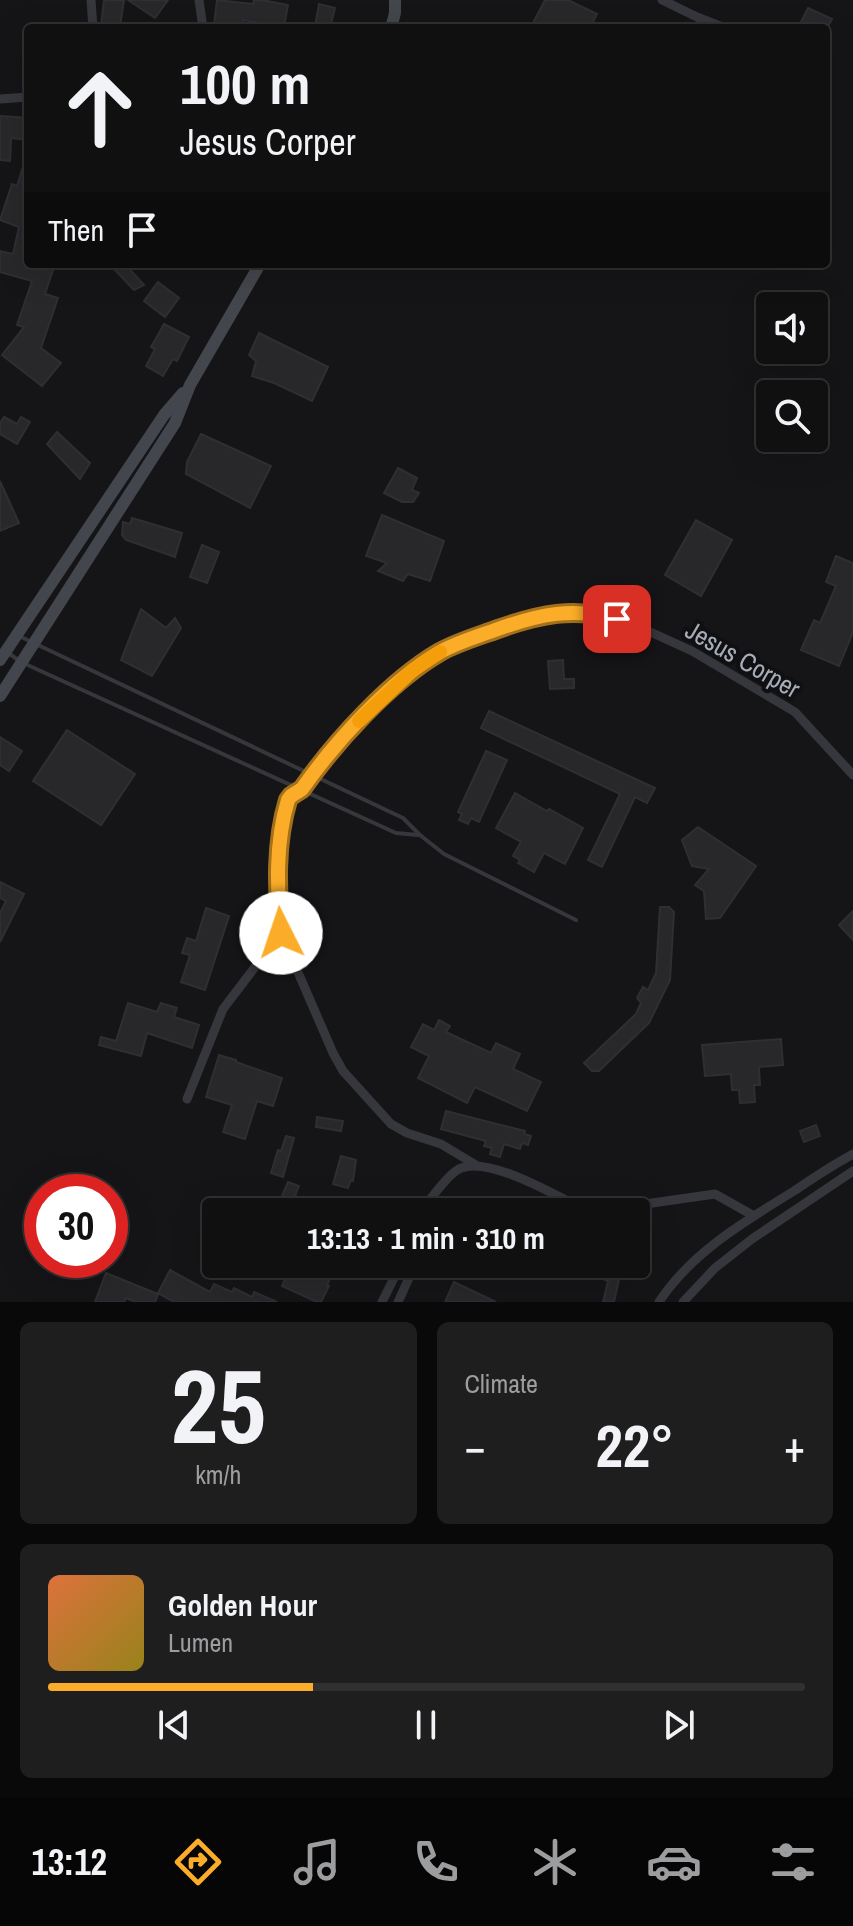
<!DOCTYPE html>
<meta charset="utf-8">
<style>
:root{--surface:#101011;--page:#1e1e1f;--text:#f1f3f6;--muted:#9c9d9f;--line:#303031;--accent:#fbad29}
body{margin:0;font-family:"Archivo Narrow",sans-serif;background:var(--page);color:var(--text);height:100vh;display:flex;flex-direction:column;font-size:30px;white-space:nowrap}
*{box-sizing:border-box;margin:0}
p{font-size:26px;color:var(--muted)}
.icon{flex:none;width:44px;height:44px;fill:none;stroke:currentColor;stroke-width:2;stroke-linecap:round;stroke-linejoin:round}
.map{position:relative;height:1302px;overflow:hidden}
.side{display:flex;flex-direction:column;gap:20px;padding:20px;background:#090909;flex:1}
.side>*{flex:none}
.hud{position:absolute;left:24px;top:24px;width:806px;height:244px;border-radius:8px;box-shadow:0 8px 32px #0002,0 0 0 2px var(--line);background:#101011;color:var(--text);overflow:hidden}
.buttons{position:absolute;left:756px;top:292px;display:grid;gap:16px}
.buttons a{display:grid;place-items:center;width:72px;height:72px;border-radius:8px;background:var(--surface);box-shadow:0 8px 32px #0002,0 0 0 2px var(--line);font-size:40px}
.speed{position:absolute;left:24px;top:1174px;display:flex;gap:16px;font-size:40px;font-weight:700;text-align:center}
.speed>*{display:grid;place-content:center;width:104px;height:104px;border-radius:50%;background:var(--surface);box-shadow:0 8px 32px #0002,0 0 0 2px var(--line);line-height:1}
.speed .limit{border:12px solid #d22;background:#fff;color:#111}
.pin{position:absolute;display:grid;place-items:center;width:68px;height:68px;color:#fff;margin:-34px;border-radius:16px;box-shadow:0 4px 12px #0006}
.me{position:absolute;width:88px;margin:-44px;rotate:356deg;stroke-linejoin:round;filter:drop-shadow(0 0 6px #0008)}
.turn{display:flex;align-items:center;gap:28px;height:168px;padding:0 24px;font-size:36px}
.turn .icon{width:104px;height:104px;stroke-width:2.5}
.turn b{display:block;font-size:56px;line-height:68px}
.then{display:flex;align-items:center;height:76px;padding:0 24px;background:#0003;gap:16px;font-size:30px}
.big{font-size:60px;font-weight:700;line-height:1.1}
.side .card{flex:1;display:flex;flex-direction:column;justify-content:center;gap:12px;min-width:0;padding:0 28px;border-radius:12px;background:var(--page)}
.side .dial{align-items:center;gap:0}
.dial b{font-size:104px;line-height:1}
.song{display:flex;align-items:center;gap:24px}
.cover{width:96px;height:96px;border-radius:12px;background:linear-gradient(135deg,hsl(20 70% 55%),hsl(50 70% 35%))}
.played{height:8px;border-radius:4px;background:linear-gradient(90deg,var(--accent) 35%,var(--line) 35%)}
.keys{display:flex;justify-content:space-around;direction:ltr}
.heat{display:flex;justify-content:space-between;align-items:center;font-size:44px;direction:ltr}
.side .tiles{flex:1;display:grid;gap:20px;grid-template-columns:1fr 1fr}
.card:last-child{grid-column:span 2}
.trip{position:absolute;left:202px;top:1198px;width:448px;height:80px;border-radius:8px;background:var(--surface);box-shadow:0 8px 32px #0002,0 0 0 2px var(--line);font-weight:700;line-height:80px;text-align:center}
.menu{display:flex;height:128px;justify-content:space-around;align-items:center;background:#060607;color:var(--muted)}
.menu .icon{width:56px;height:56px}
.menu .on{color:var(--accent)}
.menu b{font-size:36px;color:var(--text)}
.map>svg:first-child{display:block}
</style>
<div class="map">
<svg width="853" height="1302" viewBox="0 0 853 1302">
<rect width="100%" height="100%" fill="#151517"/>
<g fill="#28282b" stroke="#2f2f33" stroke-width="2">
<path d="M104 0H124L120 27 101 25Z"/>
<path d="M128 0H168L155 18Z"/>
<path d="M217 0 253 4 254 0H262L288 5 284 27 243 20 242 28 214 25Z"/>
<path d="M545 0H568L597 14 590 28H544L533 23Z"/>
<path d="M319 4 335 8 330 28 315 26Z"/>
<path d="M808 8 832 19 827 28H798Z"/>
<path d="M0 116 28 118V140L11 138 10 161 0 160Z"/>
<path d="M26 157 28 158V190L25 204 28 205V264H55L45 294 58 298 41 348 61 363 42 386 2 355 24 327 17 325 32 281 0 272V251L13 254 19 227 0 220 12 184 17 186Z"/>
<path d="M122 264H125L144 285 134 290 115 270Z"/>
<path d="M158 282 179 298 165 317 144 301Z"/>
<path d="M164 324 189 337 177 361 173 359 163 376 146 366 155 349 151 347Z"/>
<path d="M259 333 328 367 312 401 274 383 252 376 256 361 249 355Z"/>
<path d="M4 417 17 424 21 417 30 422 17 444 0 434V423Z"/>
<path d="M57 432 90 463 80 479 47 444Z"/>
<path d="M201 434 271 466 250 508 186 474 187 462Z"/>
<path d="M398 468 417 478 412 490 419 493 413 502H402L384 493Z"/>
<path d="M0 481 19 523 0 531Z"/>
<path d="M382 515 444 541 430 581 408 574 403 581 378 571 387 563 366 556Z"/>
<path d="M132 518 182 533 175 557 126 540 122 535 123 522 130 524Z"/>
<path d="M696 520 732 540 701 596 665 575Z"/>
<path d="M202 545 219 552 207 583 190 577Z"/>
<path d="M836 556 853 563V632L839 666 801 650 814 620 820 623 836 586 826 582Z"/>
<path d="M141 609 166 628 175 618 181 628 152 676 121 660Z"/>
<path d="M563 660 564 679H574V688L550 689 548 661Z"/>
<path d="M489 711 655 788 647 803 635 797 602 867 588 860 620 794 481 728Z"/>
<path d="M67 730 135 774 101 825 33 781Z"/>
<path d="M0 737 22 751 9 771 0 765Z"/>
<path d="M486 751 507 760 479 822 471 818 468 824 459 820 462 814 458 812Z"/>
<path d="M515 793 547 811 549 809 583 828 565 864 544 853 534 872 518 863 520 860 513 856 521 842 496 828Z"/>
<path d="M698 827 756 866 720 918 706 919 704 891 695 885 709 869 692 866 682 840Z"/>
<path d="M0 882 24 894 0 942V913L6 901 0 898Z"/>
<path d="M660 907H669L674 912 670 980 649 1023 599 1071H592L584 1063 636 1014 641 1003 637 998 643 987 648 990 656 973Z"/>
<path d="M206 908 229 916 205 990 181 982 190 955 182 953 187 938 196 941Z"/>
<path d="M853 911V940L839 925Z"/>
<path d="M128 1003 157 1012 161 1003 177 1008 174 1017 199 1025 192 1048 147 1033 141 1056 99 1045 101 1037 116 1041Z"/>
<path d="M439 1020 450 1026 446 1032 491 1053 496 1043 520 1054 513 1069 541 1082 527 1111 475 1087 467 1103 418 1078 429 1056 411 1047 423 1024 434 1030Z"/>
<path d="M781 1039 783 1065 759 1067 760 1085H754L755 1102 740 1103 739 1090H732L731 1074 705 1076 702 1045Z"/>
<path d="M219 1055 236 1060V1062L282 1078 273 1106 257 1101 245 1139 223 1132 232 1105 206 1097Z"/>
<path d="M446 1111 525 1131 524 1134 531 1136 528 1145 522 1143 520 1149 504 1144 500 1157 490 1154 492 1148 484 1146 486 1141 441 1129Z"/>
<path d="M317 1117 343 1121 341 1131 316 1127Z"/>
<path d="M816 1125 820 1136 804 1142 800 1131Z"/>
<path d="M286 1136 294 1138 283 1177 271 1173 278 1150 281 1151Z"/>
<path d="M341 1156 356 1160 353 1181 351 1180 348 1188 333 1184Z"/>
<path d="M288 1182 299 1186 295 1196 299 1197 297 1202 303 1205 300 1212H275Z"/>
<path d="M292 1264H335L327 1286H329L321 1302H317L282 1286Z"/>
<path d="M566 1264H609L605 1272 620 1275 614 1302H603L608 1281Z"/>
<path d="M170 1270 210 1292 214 1284 232 1292 234 1288 252 1297 254 1292 277 1302H174L158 1293Z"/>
<path d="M106 1273 158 1294 155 1302H136L126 1298 124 1302H95Z"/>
<path d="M454 1282 496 1302H445Z"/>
</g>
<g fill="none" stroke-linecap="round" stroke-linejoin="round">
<g stroke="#36373c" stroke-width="4">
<path d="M19 636 403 818 420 835 444 854 576 920"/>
<path d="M7 652 21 662 396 833 418 835"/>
</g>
<g stroke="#36373c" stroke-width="9">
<path d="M91 0 93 28"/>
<path d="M199 0 203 28"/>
<path d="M662 0 697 17 725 28"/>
<path d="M0 99 28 97"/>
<path d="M187 1099 223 1009 281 933"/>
<path d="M476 1165 441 1144 407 1133 391 1124 343 1071 333 1053 281 933 278 896 280 839 284 815 288 800 291 796 302 789 354 725 413 670 443 650 523 620 562 612 600 614 635 625 692 651 795 712 853 775"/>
<path d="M421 1212C429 1201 446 1176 459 1169 488 1154 560 1198 589 1212"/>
<path d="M590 1212 715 1194 754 1216"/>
<path d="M382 1302 401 1264"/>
<path d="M398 1302 414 1267V1264"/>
<path d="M659 1302C691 1253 745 1221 794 1191 813 1178 833 1165 853 1154"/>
<path d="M683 1302 715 1268 752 1239 853 1171"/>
</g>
<g stroke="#44464d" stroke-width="12">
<path d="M391 28 395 13V0"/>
<path d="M0 660 164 415 183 393"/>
<path d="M0 696 175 423 190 385 260 264"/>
</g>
</g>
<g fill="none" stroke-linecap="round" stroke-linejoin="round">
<g stroke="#a3701b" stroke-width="20">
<path id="route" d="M281 933C277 889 275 843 288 800L291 796 302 789C335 742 390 681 440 652 458 642 479 636 498 629 540 614 573 607 617 619"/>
</g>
<use href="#route" stroke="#fbad29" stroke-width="14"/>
<path stroke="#f59e0b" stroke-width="14" d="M359 721 413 670 440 652"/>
</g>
<g text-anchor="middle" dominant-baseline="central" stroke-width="8" stroke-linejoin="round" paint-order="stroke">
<g font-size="26" fill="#a6acb8" stroke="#101012">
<text transform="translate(743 659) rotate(30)">Jesus Corper</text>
</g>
</g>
</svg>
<div class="buttons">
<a><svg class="icon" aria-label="sound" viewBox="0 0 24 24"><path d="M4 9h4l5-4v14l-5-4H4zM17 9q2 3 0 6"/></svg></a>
<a><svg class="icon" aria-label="search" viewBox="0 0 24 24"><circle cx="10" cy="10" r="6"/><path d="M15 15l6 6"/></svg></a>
</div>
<div class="speed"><div class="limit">30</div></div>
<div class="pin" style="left:617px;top:619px;background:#d93025"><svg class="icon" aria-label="arrive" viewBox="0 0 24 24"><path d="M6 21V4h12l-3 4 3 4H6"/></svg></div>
<svg class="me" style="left:281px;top:933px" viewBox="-20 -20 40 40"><circle r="19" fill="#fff"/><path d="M0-13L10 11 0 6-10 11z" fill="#fbad29"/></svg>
<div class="trip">13:13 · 1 min · 310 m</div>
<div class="hud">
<div class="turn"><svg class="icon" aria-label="ahead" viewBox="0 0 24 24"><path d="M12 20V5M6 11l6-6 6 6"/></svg><div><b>100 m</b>Jesus Corper</div></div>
<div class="then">Then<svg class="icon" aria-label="arrive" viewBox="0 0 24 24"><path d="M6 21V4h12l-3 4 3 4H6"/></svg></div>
</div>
</div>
<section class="side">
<div class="tiles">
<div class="card dial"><b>25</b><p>km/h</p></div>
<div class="card"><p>Climate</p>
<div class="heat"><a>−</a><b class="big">22°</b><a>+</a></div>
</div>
<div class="card">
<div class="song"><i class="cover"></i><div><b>Golden Hour</b><p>Lumen</p></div></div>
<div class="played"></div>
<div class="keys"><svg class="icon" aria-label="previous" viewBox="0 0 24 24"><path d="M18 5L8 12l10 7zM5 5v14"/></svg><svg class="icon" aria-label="pause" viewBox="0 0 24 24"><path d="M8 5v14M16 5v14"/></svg><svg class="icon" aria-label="next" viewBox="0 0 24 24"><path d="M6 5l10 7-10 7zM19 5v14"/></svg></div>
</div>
</div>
</section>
<nav class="menu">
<b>13:12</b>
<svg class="icon on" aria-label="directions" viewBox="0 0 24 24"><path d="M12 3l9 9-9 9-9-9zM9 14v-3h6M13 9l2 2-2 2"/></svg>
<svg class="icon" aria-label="music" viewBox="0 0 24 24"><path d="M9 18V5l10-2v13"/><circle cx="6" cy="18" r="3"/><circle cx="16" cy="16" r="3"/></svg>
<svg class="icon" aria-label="phone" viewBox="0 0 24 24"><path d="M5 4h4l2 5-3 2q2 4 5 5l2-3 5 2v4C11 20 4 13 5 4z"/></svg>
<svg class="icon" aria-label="climate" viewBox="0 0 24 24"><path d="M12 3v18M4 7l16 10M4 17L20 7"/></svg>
<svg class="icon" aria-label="car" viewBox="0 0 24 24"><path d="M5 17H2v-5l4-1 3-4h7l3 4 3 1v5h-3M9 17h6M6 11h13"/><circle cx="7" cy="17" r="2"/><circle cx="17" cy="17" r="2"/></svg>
<svg class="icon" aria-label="filters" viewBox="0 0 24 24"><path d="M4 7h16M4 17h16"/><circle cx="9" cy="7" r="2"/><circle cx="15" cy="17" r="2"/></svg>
</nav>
